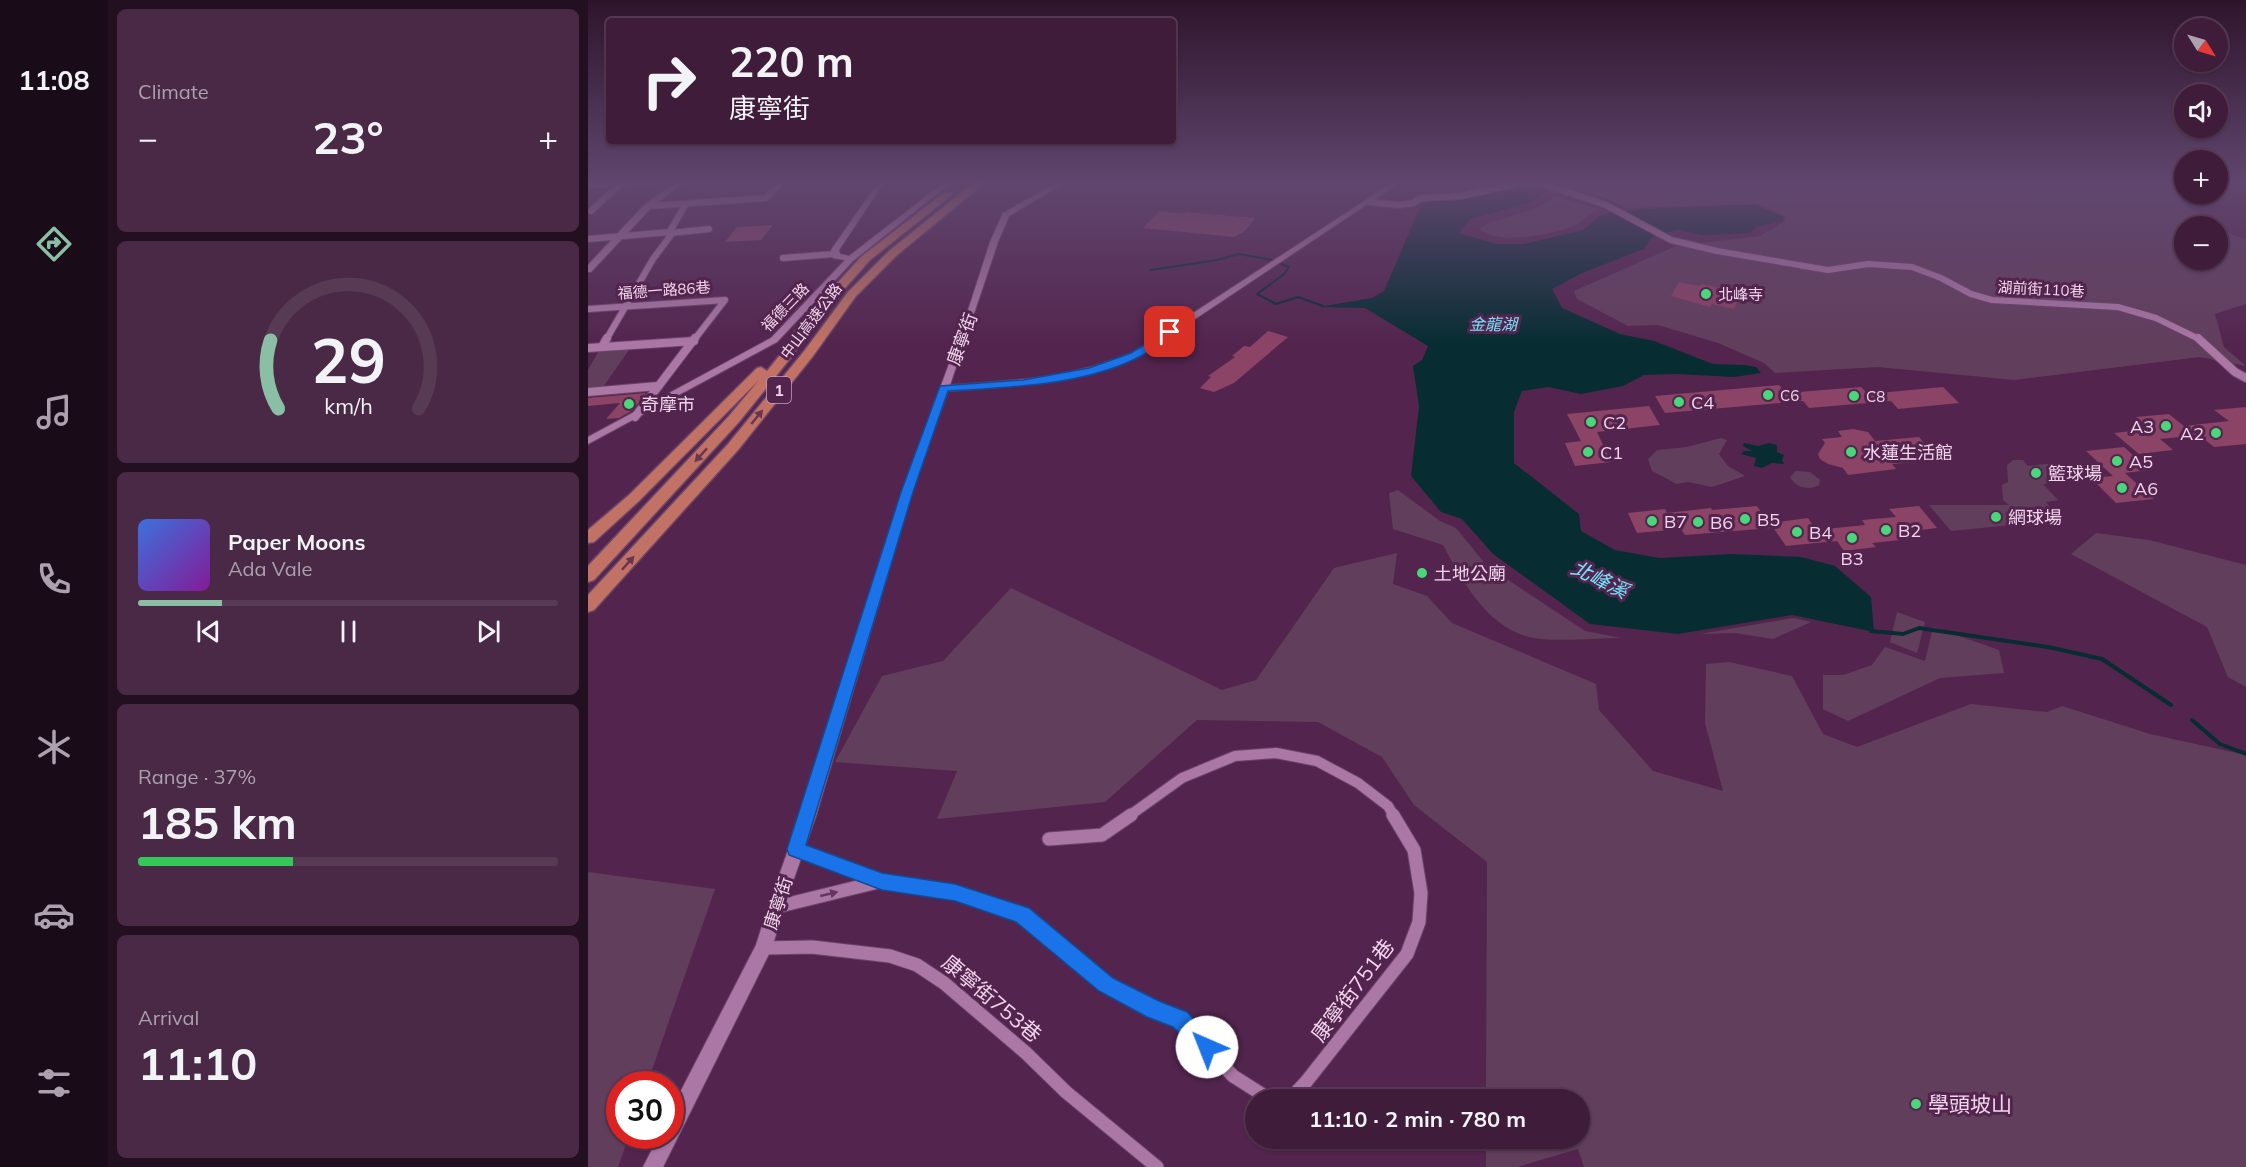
<!DOCTYPE html>
<meta charset="utf-8">
<style>
:root{--surface:#3e1c3a;--page:#492945;--text:#f1f3f6;--muted:#ada1af;--line:#573a54;--accent:#8abfa5}
body{margin:0;font-family:Mulish,"Noto Sans TC",sans-serif;background:var(--page);color:var(--text);height:100vh;display:flex;flex-direction:column;font-size:22px;white-space:nowrap}
*{box-sizing:border-box;margin:0}
p{font-size:20px;color:var(--muted)}
.icon{flex:none;width:33px;height:33px;fill:none;stroke:currentColor;stroke-width:2;stroke-linecap:round;stroke-linejoin:round}
.map{position:relative;flex:1;overflow:hidden}
.drawer{display:flex;flex-direction:column;gap:9px;padding:9px;background:#220f20;width:480px}
.drawer>*{flex:none}
.hud{position:absolute;left:18px;top:18px;width:570px;height:126px;border-radius:6px;box-shadow:0 2px 4px #0004,0 0 0 2px var(--line);background:#3e1c3a;color:var(--text);overflow:hidden}
.needle{width:39px;rotate:127deg}
.buttons{position:absolute;left:1586px;top:18px;display:grid;gap:12px}
.buttons a{display:grid;place-items:center;width:54px;height:54px;border-radius:50%;background:var(--surface);box-shadow:0 2px 4px #0004,0 0 0 2px var(--line);font-size:30px}
.speed{position:absolute;left:18px;top:1071px;display:flex;gap:12px;font-size:30px;font-weight:700;text-align:center}
.speed>*{display:grid;place-content:center;width:78px;height:78px;border-radius:50%;background:var(--surface);box-shadow:0 2px 4px #0004,0 0 0 2px var(--line);line-height:1}
.speed .limit{border:9px solid #d22;background:#fff;color:#111}
.pin{position:absolute;display:grid;place-items:center;width:51px;height:51px;color:#fff;margin:-26px;border-radius:12px;box-shadow:0 3px 9px #0006}
.me{position:absolute;width:66px;margin:-33px;rotate:316deg;stroke-linejoin:round;filter:drop-shadow(0 0 4px #0008)}
.turn{display:flex;align-items:center;gap:21px;height:126px;padding:0 24px;font-size:27px}
.turn .icon{width:78px;height:78px;stroke-width:2.5}
.turn b{display:block;font-size:42px;line-height:51px}
.big{font-size:45px;font-weight:700;line-height:1.1}
.drawer .card{flex:1;display:flex;flex-direction:column;justify-content:center;gap:9px;min-width:0;padding:0 21px;border-radius:9px;background:var(--page)}
.drawer .dial{align-items:center;gap:0}
.dial svg{height:156px;overflow:visible;fill:none;stroke:var(--line);stroke-width:7;stroke-linecap:round;text-anchor:middle}
.dial text{fill:var(--text);stroke:none}
.song{display:flex;align-items:center;gap:18px}
.cover{width:72px;height:72px;border-radius:9px;background:linear-gradient(135deg,hsl(220 70% 55%),hsl(290 70% 35%))}
.played{height:6px;border-radius:3px;background:linear-gradient(90deg,var(--accent) 20%,var(--line) 20%)}
.keys{display:flex;justify-content:space-around;direction:ltr}
.heat{display:flex;justify-content:space-between;align-items:center;font-size:33px;direction:ltr}
.charge{height:9px;border-radius:4px;background:linear-gradient(90deg,#34c759 37%,var(--line) 0)}
.trip{position:absolute;left:657px;top:1089px;width:345px;height:60px;border-radius:30px;background:var(--surface);box-shadow:0 2px 4px #0004,0 0 0 2px var(--line);font-weight:700;line-height:60px;text-align:center}
main{display:flex;flex:1;min-height:0}
.menu{display:flex;flex-direction:column;width:108px;justify-content:space-around;align-items:center;background:#190b17;color:var(--muted)}
.menu .icon{width:42px;height:42px}
.menu .current{color:var(--accent)}
.menu b{font-size:27px;color:var(--text)}
.map>svg:first-child{display:block}
</style>
<main>
<nav class="menu">
<b>11:08</b>
<svg class="icon current" aria-label="directions" viewBox="0 0 24 24"><path d="M12 3l9 9-9 9-9-9zM9 14v-3h6M13 9l2 2-2 2"/></svg>
<svg class="icon" aria-label="music" viewBox="0 0 24 24"><path d="M9 18V5l10-2v13"/><circle cx="6" cy="18" r="3"/><circle cx="16" cy="16" r="3"/></svg>
<svg class="icon" aria-label="phone" viewBox="0 0 24 24"><path d="M5 4h4l2 5-3 2q2 4 5 5l2-3 5 2v4C11 20 4 13 5 4z"/></svg>
<svg class="icon" aria-label="climate" viewBox="0 0 24 24"><path d="M12 3v18M4 7l16 10M4 17L20 7"/></svg>
<svg class="icon" aria-label="car" viewBox="0 0 24 24"><path d="M5 17H2v-5l4-1 3-4h7l3 4 3 1v5h-3M9 17h6M6 11h13"/><circle cx="7" cy="17" r="2"/><circle cx="17" cy="17" r="2"/></svg>
<svg class="icon" aria-label="filters" viewBox="0 0 24 24"><path d="M4 7h16M4 17h16"/><circle cx="9" cy="7" r="2"/><circle cx="15" cy="17" r="2"/></svg>
</nav>
<section class="drawer">
<div class="card"><p>Climate</p>
<div class="heat"><a>−</a><b class="big">23°</b><a>+</a></div>
</div>
<div class="card dial"><svg viewBox="0 0 100 80">
<path d="M14 69A42 42 0 1 1 86 69"/>
<path d="M14 69A42 42 0 0 1 10 34" stroke="#8abfa5"/>
<text x="50" y="56" font-size="32" font-weight="700">29</text>
<text x="50" y="72" font-size="11">km/h</text>
</svg></div>
<div class="card">
<div class="song"><i class="cover"></i><div><b>Paper Moons</b><p>Ada Vale</p></div></div>
<div class="played"></div>
<div class="keys"><svg class="icon" aria-label="previous" viewBox="0 0 24 24"><path d="M18 5L8 12l10 7zM5 5v14"/></svg><svg class="icon" aria-label="pause" viewBox="0 0 24 24"><path d="M8 5v14M16 5v14"/></svg><svg class="icon" aria-label="next" viewBox="0 0 24 24"><path d="M6 5l10 7-10 7zM19 5v14"/></svg></div>
</div>
<div class="card"><p>Range · 37%</p><b class="big">185 km</b><div class="charge"></div></div>
<div class="card"><p>Arrival</p><b class="big">11:10</b></div>
</section>
<div class="map">
<svg width="1658" height="1167" viewBox="0 0 1658 1167">
<rect width="100%" height="100%" fill="#53254e"/>
<g fill="#623e5d" fill-rule="evenodd">
<path d="M970 181H1596V194H1620L1591 201 1647 236 1658 239V304L1627 314 1636 347 1658 366 1612 357 1426 380 1290 367 1187 373 1176 363 1130 343 1070 325 1040 326 989 299 986 291 1088 246 1172 236 1197 221V216L1170 204 1037 208 1018 198 966 184ZM1596 226H1629V260H1596Z"/>
<path d="M966 196 1011 209C1002 213 996 220 988 225 968 234 907 247 892 228 915 214 948 215 966 196Z"/>
<path d="M43 347 15 387 0 389V370L12 349Z"/>
<path d="M1133 438 1139 440 1131 454 1140 466 1157 476 1124 487 1100 482 1089 484 1064 471 1060 459 1069 450 1099 447Z"/>
<path d="M1425 460H1435L1440 466 1468 463 1485 481 1455 484 1470 500 1458 502 1468 514 1463 521 1363 531 1341 505H1421L1415 500 1414 485 1420 482 1419 465Z"/>
<path d="M1208 471 1222 472 1232 480 1231 485C1221 491 1208 488 1202 477Z"/>
<path d="M810 490 852 521 868 528 899 566 997 631 1033 638C1008 638 970 642 945 638 900 629 875 582 855 545L805 529 801 493Z"/>
<path d="M1508 533 1561 540 1658 565V687L1640 677 1619 627 1483 554Z"/>
<path d="M809 553 805 584 839 596 864 623 1008 684 1011 710 1065 771 1135 791 1117 723 1118 664 1141 662 1204 676 1235 734 1269 747 1383 704 1459 712 1474 706 1562 734 1658 755V1167H996L990 1149 929 1167H898V1139L992 1138V1100L898 1099 899 862 826 805 794 757 730 722 609 720 517 802 349 819 369 771 247 762 294 676 355 661 423 588 634 690 668 680 746 568Z"/>
<path d="M1309 612 1337 622 1329 653 1302 642Z"/>
<path d="M1205 618 1223 622 1185 639 1147 633 1112 634Z"/>
<path d="M1345 627 1411 650 1416 673 1352 678 1260 721 1235 709V675H1255L1284 665 1297 647 1337 661Z"/>
<path d="M0 872 127 889 59 1084H32V1136H41L30 1167H0Z"/>
</g>
<g fill="#072d33">
<path d="M940 186 958 190 944 202 882 219 871 233 908 244H936L995 230 1012 216 1021 213 1074 208 1167 205 1195 217V221L1168 227 1162 233 1114 235 1090 230 1081 232 1064 237 1056 249 994 273 964 289 974 308 1032 334 1066 341 1125 364 1157 365 1168 367 1173 373 1146 377 1089 374 1056 375 1035 386 993 394 960 387 934 391 926 412V463L991 514 993 531 1027 550 1072 558 1144 554 1213 557 1247 566 1283 597 1286 632 1204 615 1090 634 1002 624 905 554 874 519 853 512 823 476 831 406 825 366 834 360 840 346 777 308 731 307 784 298 796 291 833 205 843 201 881 198Z"/>
<path d="M1156 443 1170 446 1181 443 1189 445V452L1196 455 1194 460 1196 464 1184 463 1174 468 1166 466 1168 458 1153 454 1156 451H1164L1155 446Z"/>
</g>
<g fill="none" stroke-linecap="round" stroke-linejoin="round">
<g stroke="#072d33" stroke-width="2">
<path d="M694 264 701 267 696 274 669 294 688 304 710 297 735 306"/>
<path d="M563 270 629 260 651 254 684 260"/>
</g>
<g stroke="#072d33" stroke-width="4">
<path d="M1283 631 1315 634 1331 628 1460 647 1514 659 1583 705"/>
<path d="M1604 720 1632 744 1658 754"/>
</g>
</g>
<g fill="#8b4366">
<path d="M571 211 596 214 598 212 667 218 657 231 646 237 555 228Z"/>
<path d="M185 225 173 240 137 242 149 227Z"/>
<path d="M1091 282 1112 286 1113 284 1153 292 1146 309 1124 304 1122 307 1083 296Z"/>
<path d="M680 331 700 337 646 383 626 392 612 388 623 377 620 376 647 357 644 356 656 346 662 347Z"/>
<path d="M1191 385 1198 393 1273 387 1280 394 1355 387 1371 403 1310 409 1303 401 1221 408 1215 401 1077 413 1067 396Z"/>
<path d="M58 393 45 410 31 418 18 419 32 403 0 406V398Z"/>
<path d="M1061 406 1072 425 1009 432 1023 462 987 466 977 443 993 441 979 414Z"/>
<path d="M1658 407V444L1626 447 1611 435 1572 439 1585 450 1551 454 1526 433 1562 429 1548 417 1581 414 1596 426 1641 421 1626 410Z"/>
<path d="M1265 429 1280 432 1287 441 1331 437 1350 460 1304 464 1308 469 1260 475 1255 468 1240 464 1232 459 1230 454 1237 443 1234 439 1254 437 1250 431Z"/>
<path d="M1536 447 1561 470 1537 473 1566 499 1528 503 1503 478 1525 476 1498 451Z"/>
<path d="M1169 506 1184 528 1097 535 1093 529 1049 533 1040 513 1077 509 1079 513 1123 508 1124 510Z"/>
<path d="M1331 506 1349 528 1316 532 1322 539 1284 543 1288 547 1256 551 1249 541 1198 546 1182 523 1220 518 1228 530 1277 525 1274 520 1308 517 1301 509Z"/>
</g>
<g fill="none" stroke-linecap="round" stroke-linejoin="round">
<g stroke="#6b4468" stroke-width="8">
<g id="minor-far3">
<path d="M0 185 77 181"/>
<path d="M781 202 811 205 825 203 833 198 873 196 931 183 956 184 1018 205 1083 240 1129 251 1240 270 1280 264 1324 267 1353 278 1383 294 1404 300 1530 307 1568 318 1613 340"/>
<path d="M60 206 178 198 194 181"/>
<path d="M3 211 33 183"/>
<path d="M83 233 121 229"/>
<path d="M0 239 82 232"/>
<path d="M195 258 246 254"/>
<path d="M0 309 137 300 106 340"/>
<path d="M18 340 65 259 83 235 82 231 98 204"/>
</g>
</g>
<g stroke="#6b4468" stroke-width="10">
<g id="minor-far2">
<path d="M1610 338 1647 372 1658 378"/>
<path d="M14 347 19 338"/>
<path d="M0 348 106 341"/>
<path d="M0 392 70 386"/>
<path d="M47 417 107 338"/>
</g>
</g>
<g stroke="#6b4468" stroke-width="12">
<path id="minor-far1" d="M541 816 594 778 647 756 688 753 729 761 770 783 800 806 806 816"/>
</g>
<g stroke="#6b4468" stroke-width="15">
<g id="minor">
<path d="M461 839 514 835 543 815"/>
<path d="M208 849 294 881 367 892 434 915 518 984 566 1009 592 1019 645 1076 683 1100"/>
<path d="M188 907 294 881"/>
<path d="M176 948 224 947 302 956 329 965 356 983 438 1053 478 1092 569 1167"/>
<path d="M701 1100 718 1082 819 954 831 922 833 893 826 850 805 815"/>
</g>
</g>
<g stroke="#6b4468" stroke-width="2">
<g id="tertiary">
<path d="M90 181H97L63 208 3 272H0V265L57 204Z"/>
<path d="M291 181H297L251 250 252 254 261 256 358 181H365L265 261 189 342 0 444V437L183 338 257 260 245 258 243 250Z"/>
<path d="M472 181H480L421 216 410 242 362 385C425 381 485 378 544 353L807 181H814L550 357C489 383 426 387 360 391L324 492 228 816 196 907 184 948 75 1167H55L71 1136H82V1112L168 945 180 907 212 816 314 492 376 323 402 242 415 213Z"/>
</g>
</g>
<g stroke="#6b4468" stroke-width="3">
<g id="motorway">
<path d="M388 181H399L309 255 268 296 225 356 150 450 6 610 0 612V595L140 444 217 350 260 292 301 251Z"/>
<path d="M357 192 365 194 282 260 220 330 205 355 151 422 6 580 0 582V566L141 416 171 380 51 501 6 542 0 543V530L41 495 169 368 173 367 179 371 196 350 211 325 274 256Z"/>
</g>
</g>
<use href="#minor-far3" stroke="#ab77a5" stroke-width="6"/>
<use href="#minor-far2" stroke="#ab77a5" stroke-width="8"/>
<use href="#minor-far1" stroke="#ab77a5" stroke-width="10"/>
<use href="#minor" stroke="#ab77a5" stroke-width="13"/>
<use href="#tertiary" fill="#ab77a5" fill-rule="evenodd"/>
<use href="#motorway" fill="#c17264" fill-rule="evenodd"/>
</g>
<defs><path id="oneway-solid" d="M-6-.8H1V-3.2L6.5 0L1 3.2V.8H-6Z" transform="scale(1.5)"/></defs>
<g fill="#693452">
<use href="#oneway-solid" transform="translate(169 417) rotate(-51)"/>
<use href="#oneway-solid" transform="translate(113 455) rotate(132)"/>
<use href="#oneway-solid" transform="translate(40 563) rotate(-48)"/>
</g>
<use fill="#65355f" href="#oneway-solid" transform="translate(241 894) rotate(-13)"/>
<linearGradient id="sky" x2="0" y2="1"><stop stop-color="#2e142b"/><stop offset="0.53" stop-color="#60466e"/><stop offset="1" stop-color="#60466e" stop-opacity="0"/></linearGradient>
<rect width="1658" height="344" fill="url(#sky)"/>
<path fill="#1a73e8" stroke="#114b97" stroke-width="1.5" d="M582 329 587 332 586 334C574 342 563 351 551 357 495 386 421 387 360 391L325 492 218 845 294 873 367 884 441 908 525 978 571 1001 599 1012 626 1040 629 1047 626 1054 619 1057 612 1054 585 1027 559 1017 511 991 428 922 367 901 294 890 201 855 199 849 313 492 352 386 435 380 501 368 543 353Z"/>
<g fill="#48d779" stroke="#53254e" stroke-width="2">
<circle cx="1118" cy="294" r="6"/>
<circle cx="1180" cy="395" r="6"/>
<circle cx="1266" cy="396" r="6"/>
<circle cx="1091" cy="402" r="6"/>
<circle cx="41" cy="404" r="6"/>
<circle cx="1003" cy="422" r="6"/>
<circle cx="1578" cy="426" r="6"/>
<circle cx="1628" cy="433" r="6"/>
<circle cx="1000" cy="452" r="6"/>
<circle cx="1263" cy="452" r="6"/>
<circle cx="1529" cy="461" r="6"/>
<circle cx="1448" cy="473" r="6"/>
<circle cx="1534" cy="488" r="6"/>
<circle cx="1408" cy="517" r="6"/>
<circle cx="1157" cy="519" r="6"/>
<circle cx="1064" cy="521" r="6"/>
<circle cx="1110" cy="522" r="6"/>
<circle cx="1298" cy="530" r="6"/>
<circle cx="1209" cy="532" r="6"/>
<circle cx="1264" cy="538" r="6"/>
<circle cx="834" cy="573" r="6"/>
<circle cx="1328" cy="1104" r="6"/>
</g>
<g text-anchor="middle" dominant-baseline="central" stroke-width="6" stroke-linejoin="round" paint-order="stroke">
<g font-size="15" fill="#f2d5ed" stroke="#53254e">
<text transform="translate(1453 289) rotate(3)">湖前街110巷</text>
<text transform="translate(76 290) rotate(-4)">福德一路86巷</text>
<text transform="translate(197 307) rotate(-46)">福德三路</text>
<text transform="translate(223 321) rotate(-53)">中山高速公路</text>
</g>
<g font-size="15" fill="#f2d5ed" stroke="#53254e" text-anchor="start">
<text x="1130" y="294">北峰寺</text>
<text x="1192" y="395">C6</text>
<text x="1278" y="396">C8</text>
</g>
<g font-size="16" font-style="italic" fill="#71e5fa" stroke="#53254e">
<text x="905" y="324">金龍湖</text>
</g>
<rect fill="#53254e" stroke="#c2a0bd" stroke-width="1.5" x="179" y="377" width="24" height="26" rx="4.5"/>
<g font-size="16" font-weight="bold" fill="#f2d5ed">
<text x="191" y="390">1</text>
</g>
<g font-size="18" fill="#f2d5ed" stroke="#53254e">
<text transform="translate(374 339) rotate(-70)">康寧街</text>
<text transform="translate(190 903) rotate(-72)">康寧街</text>
</g>
<g font-size="18" fill="#f2d5ed" stroke="#53254e" text-anchor="start">
<text x="1103" y="402">C4</text>
<text x="53" y="404">奇摩市</text>
<text x="1015" y="422">C2</text>
<text x="1566" y="426" text-anchor="end">A3</text>
<text x="1616" y="433" text-anchor="end">A2</text>
<text x="1012" y="452">C1</text>
<text x="1275" y="452">水蓮生活館</text>
<text x="1541" y="461">A5</text>
<text x="1460" y="473">籃球場</text>
<text x="1546" y="488">A6</text>
<text x="1420" y="517">網球場</text>
<text x="1169" y="519">B5</text>
<text x="1076" y="521">B7</text>
<text x="1122" y="522">B6</text>
<text x="1310" y="530">B2</text>
<text x="1221" y="532">B4</text>
<text x="1264" y="558" text-anchor="middle">B3</text>
<text x="846" y="573">土地公廟</text>
</g>
<g font-size="20" font-style="italic" fill="#71e5fa" stroke="#53254e">
<text transform="translate(1012 579) rotate(26)">北峰溪</text>
</g>
<g font-size="21" fill="#f2d5ed" stroke="#53254e">
<text transform="translate(764 990) rotate(-53)">康寧街751巷</text>
<text transform="translate(404 998) rotate(40)">康寧街753巷</text>
</g>
<g font-size="21" fill="#f2d5ed" stroke="#53254e" text-anchor="start">
<text x="1340" y="1104">學頭坡山</text>
</g>
</g>
</svg>
<div class="buttons">
<a><svg class="needle" viewBox="-14 -14 28 28"><path d="M0-13l5 13h-10z" fill="#e53935"/><path d="M0 13l5-13h-10z" fill="#ada1af"/></svg></a>
<a><svg class="icon" aria-label="sound" viewBox="0 0 24 24"><path d="M4 9h4l5-4v14l-5-4H4zM17 9q2 3 0 6"/></svg></a>
<a>+</a>
<a>−</a>
</div>
<div class="speed"><div class="limit">30</div></div>
<div class="pin" style="left:582px;top:332px;background:#d93025"><svg class="icon" aria-label="arrive" viewBox="0 0 24 24"><path d="M6 21V4h12l-3 4 3 4H6"/></svg></div>
<svg class="me" style="left:619px;top:1047px" viewBox="-20 -20 40 40"><circle r="19" fill="#fff"/><path d="M0-13L10 11 0 6-10 11z" fill="#1a73e8"/></svg>
<div class="trip">11:10 · 2 min · 780 m</div>
<div class="hud">
<div class="turn"><svg class="icon" aria-label="right" viewBox="0 0 24 24"><path d="M7 20v-9h11M14 6l5 5-5 5"/></svg><div><b>220 m</b>康寧街</div></div>
</div>
</div>
</main>
